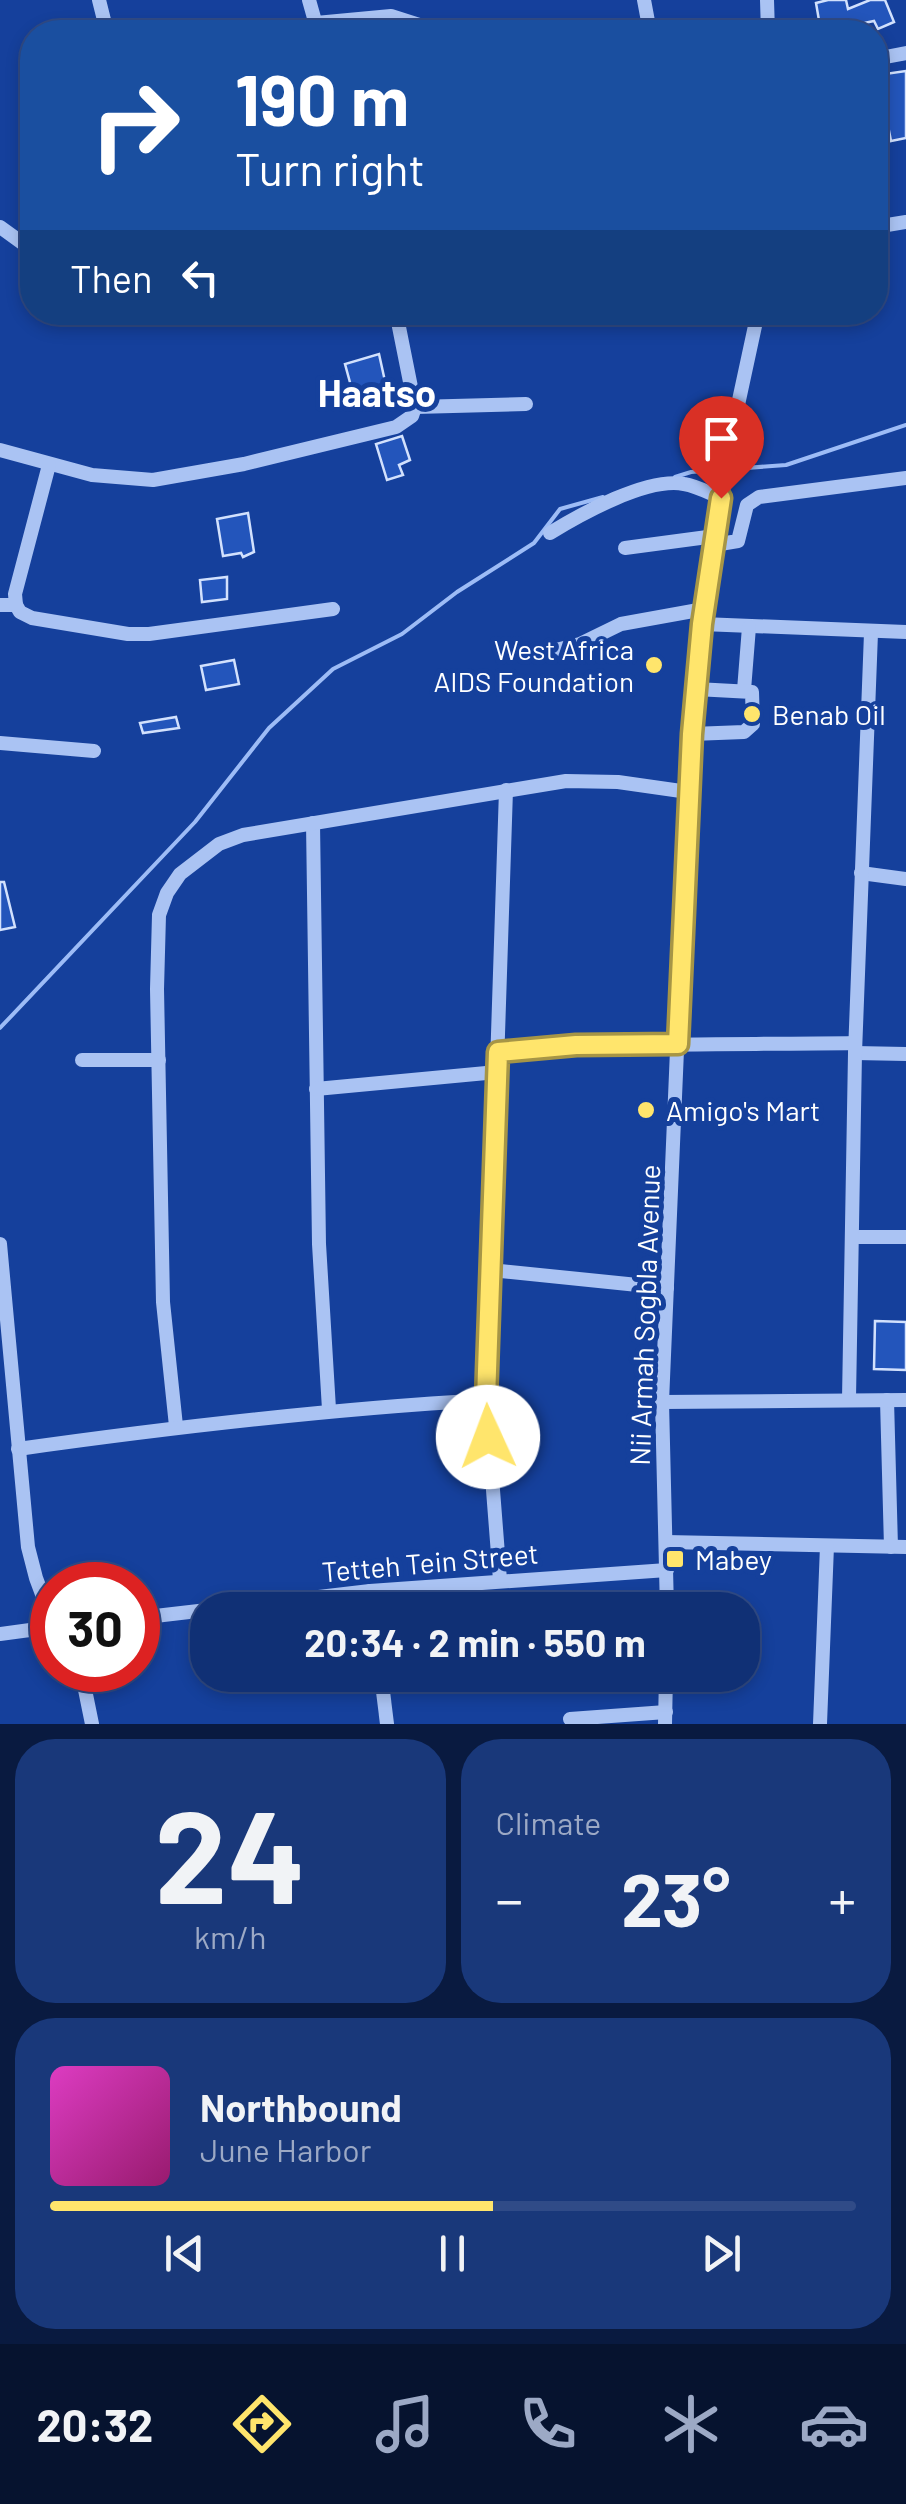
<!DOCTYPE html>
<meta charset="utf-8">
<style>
:root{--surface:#103075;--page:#19387a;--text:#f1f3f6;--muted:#9ca9c5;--line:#304b87;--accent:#ffe56c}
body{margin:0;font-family:Barlow,sans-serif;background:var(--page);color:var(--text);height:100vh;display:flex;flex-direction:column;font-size:38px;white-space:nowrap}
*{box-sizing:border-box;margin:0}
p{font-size:32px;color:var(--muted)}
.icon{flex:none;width:55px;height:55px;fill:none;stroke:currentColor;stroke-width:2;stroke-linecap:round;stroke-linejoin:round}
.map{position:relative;height:1724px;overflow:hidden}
.side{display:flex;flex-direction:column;gap:15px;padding:15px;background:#091a40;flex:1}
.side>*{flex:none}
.top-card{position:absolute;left:20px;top:20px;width:868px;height:305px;border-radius:40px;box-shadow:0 5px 15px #0003,0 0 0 2px var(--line);background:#1a4fa0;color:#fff;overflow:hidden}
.speed{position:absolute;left:30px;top:1562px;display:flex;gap:20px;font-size:50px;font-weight:700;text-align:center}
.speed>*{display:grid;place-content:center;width:130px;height:130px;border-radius:50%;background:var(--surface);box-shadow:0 5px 15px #0003,0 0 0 2px var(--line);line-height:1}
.speed .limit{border:15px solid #d22;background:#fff;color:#111}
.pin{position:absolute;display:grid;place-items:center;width:85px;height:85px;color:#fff;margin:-102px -42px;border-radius:50% 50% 50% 0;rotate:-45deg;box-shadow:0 0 10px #0007}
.pin .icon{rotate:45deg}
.me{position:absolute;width:110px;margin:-55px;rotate:358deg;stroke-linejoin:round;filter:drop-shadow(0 0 8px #0008)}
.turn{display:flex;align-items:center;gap:35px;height:210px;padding:0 50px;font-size:45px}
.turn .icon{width:130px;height:130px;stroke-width:2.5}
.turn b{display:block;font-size:70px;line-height:85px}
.then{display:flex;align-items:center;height:95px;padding:0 50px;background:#0003;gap:20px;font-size:38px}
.big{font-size:75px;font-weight:700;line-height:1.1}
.side .card{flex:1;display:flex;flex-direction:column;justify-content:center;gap:15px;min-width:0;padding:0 35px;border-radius:40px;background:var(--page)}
.side .dial{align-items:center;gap:0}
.dial b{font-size:130px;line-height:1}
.song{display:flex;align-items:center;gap:30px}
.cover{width:120px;height:120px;border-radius:15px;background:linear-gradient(135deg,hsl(310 70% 55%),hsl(320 70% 35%))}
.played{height:10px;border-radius:5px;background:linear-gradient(90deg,var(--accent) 55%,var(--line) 55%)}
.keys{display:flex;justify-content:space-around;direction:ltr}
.heat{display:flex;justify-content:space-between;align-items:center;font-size:55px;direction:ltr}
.side .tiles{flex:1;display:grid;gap:15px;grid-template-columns:1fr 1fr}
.card:last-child{grid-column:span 2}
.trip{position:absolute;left:190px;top:1592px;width:570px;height:100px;border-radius:40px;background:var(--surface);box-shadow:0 5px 15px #0003,0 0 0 2px var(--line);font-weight:700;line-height:100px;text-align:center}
.tab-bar{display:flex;height:160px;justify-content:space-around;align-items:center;background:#06132f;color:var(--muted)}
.tab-bar .icon{width:70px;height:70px}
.tab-bar .current{color:var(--accent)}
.tab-bar b{font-size:45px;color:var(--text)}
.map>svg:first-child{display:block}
</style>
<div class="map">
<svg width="906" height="1724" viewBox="0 0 906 1724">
<rect width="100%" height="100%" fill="#15409c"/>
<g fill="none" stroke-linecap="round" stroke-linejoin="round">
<g stroke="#9dbcf6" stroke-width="4">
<path d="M675 477 691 472 786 465 906 425"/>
<path d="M0 1028 195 822 269 728 333 669 402 634 457 592 534 543 560 509 603 497"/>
</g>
</g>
<g fill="#2355bb" stroke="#d2e1fd" stroke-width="2.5">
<path d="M828 0H846L848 9 870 0H885L894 22 878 29 874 21 821 32 816 3Z"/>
<path d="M906 71V138L891 141 878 75Z"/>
<path d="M379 354 390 404 372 409 370 404 357 408 345 364Z"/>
<path d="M402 436 410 460 399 465 403 475 387 480 376 444Z"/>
<path d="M248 513 254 552 243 557 241 553 223 556 217 519Z"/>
<path d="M227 577V599L202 602 200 580Z"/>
<path d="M234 660 239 684 206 690 201 666Z"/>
<path d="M176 717 179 728 143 733 140 723Z"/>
<path d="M0 882H4L15 927 0 930Z"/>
<path d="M875 1321 906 1322V1370L874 1369Z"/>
</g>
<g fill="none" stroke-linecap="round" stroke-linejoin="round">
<g stroke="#aac3f3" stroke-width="14">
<path d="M99 0 107 32"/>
<path d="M309 0 318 32"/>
<path d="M644 0 650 32"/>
<path d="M767 0 768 32"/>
<path d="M316 23 391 16 441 32"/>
<path d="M875 59 906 53"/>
<path d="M0 227 32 250"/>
<path d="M875 227 906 222"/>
<path d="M143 312H195"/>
<path d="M682 312V314"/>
<path d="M415 407 526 404"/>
<path d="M0 450 92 475 153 480 244 464 396 427 412 416 415 407 396 312"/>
<path d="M550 533C581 514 647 477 684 484 697 486 709 493 721 498"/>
<path d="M714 545 738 541 747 505 759 497 906 478"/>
<path d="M625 548 715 536"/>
<path d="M0 605H16L20 612 32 618 128 634H149L333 609"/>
<path d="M16 605 15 594 49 465"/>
<path d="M702 624 906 632"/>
<path d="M544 653 580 644 621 624 704 609"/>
<path d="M744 690 749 627"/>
<path d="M692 734 744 732 753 724 752 692 696 689"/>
<path d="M0 743 94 751"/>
<path d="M313 823 319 1244 329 1409"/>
<path d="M861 873 906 879"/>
<path d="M498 1052C617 1042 736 1045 855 1043"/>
<path d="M855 1053 906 1054"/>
<path d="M82 1060H159"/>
<path d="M316 1089 497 1072"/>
<path d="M853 1237H906"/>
<path d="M0 1244 28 1547 36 1578 52 1621"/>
<path d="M491 1270 667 1288"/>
<path d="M849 1399 855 1053 871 633"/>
<path d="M887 1400 891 1547"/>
<path d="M662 1402 906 1400"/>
<path d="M176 1426 163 1302 157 989 159 915 167 893 180 874 219 844 243 835 566 781 618 782 688 792"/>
<path d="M18 1449C174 1427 329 1409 486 1400"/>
<path d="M666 1542 906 1547"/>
<path d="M500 1580 486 1400 506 790"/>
<path d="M370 1591 373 1610"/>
<path d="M667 1610 662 1402 688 792 702 624 733 428 758 312"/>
<path d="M138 1618 370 1591 667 1570"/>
<path d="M0 1634 52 1627"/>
<path d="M81 1670 92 1724"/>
<path d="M381 1675 387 1724"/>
<path d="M570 1719 666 1712"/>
<path d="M665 1724 666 1675"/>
<path d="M820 1724 827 1546"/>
</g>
</g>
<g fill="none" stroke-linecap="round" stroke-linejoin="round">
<g stroke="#a69546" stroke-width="25">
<path id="route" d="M488 1437 486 1400 498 1052 576 1045 678 1044 692 734 702 624 721 498"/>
</g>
<use href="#route" stroke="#ffe56c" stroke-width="18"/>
</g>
<g fill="#ffe56c" stroke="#15409c" stroke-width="4">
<circle cx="654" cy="665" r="10"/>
<circle cx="752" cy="714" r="10"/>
<circle cx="646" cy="1110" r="10"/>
<rect x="665" y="1549" width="20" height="20" rx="5"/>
</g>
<g text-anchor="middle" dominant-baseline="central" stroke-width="10" stroke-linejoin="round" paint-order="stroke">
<g font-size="28" fill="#fff" stroke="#15409c" text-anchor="start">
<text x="634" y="649" text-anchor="end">West Africa<tspan x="634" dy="32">AIDS Foundation</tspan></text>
<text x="772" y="714">Benab Oil</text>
<text x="666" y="1110">Amigo's Mart</text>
<text x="695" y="1559">Mabey</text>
</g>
<g font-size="28" fill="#fff" stroke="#15409c">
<text transform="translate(644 1315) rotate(-88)">Nii Armah Sogbla Avenue</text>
<text transform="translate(430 1562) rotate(-5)">Tetteh Tein Street</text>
</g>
<g font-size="38" font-weight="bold" fill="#fff" stroke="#15409c">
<text x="377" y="392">Haatso</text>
</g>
</g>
</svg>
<div class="speed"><div class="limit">30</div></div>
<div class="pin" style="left:721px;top:498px;background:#d93025"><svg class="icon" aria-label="arrive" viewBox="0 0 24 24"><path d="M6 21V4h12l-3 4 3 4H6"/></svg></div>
<svg class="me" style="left:488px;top:1437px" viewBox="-20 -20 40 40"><circle r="19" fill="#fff"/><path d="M0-13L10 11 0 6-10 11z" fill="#ffe56c"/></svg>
<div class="trip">20:34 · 2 min · 550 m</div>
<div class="top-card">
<div class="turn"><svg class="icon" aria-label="right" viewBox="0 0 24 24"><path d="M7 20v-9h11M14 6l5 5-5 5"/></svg><div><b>190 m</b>Turn right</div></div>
<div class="then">Then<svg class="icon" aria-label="left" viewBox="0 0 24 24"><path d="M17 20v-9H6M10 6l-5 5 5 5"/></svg></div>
</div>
</div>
<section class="side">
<div class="tiles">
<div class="card dial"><b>24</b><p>km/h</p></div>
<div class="card"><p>Climate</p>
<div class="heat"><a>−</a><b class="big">23°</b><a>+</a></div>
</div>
<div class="card">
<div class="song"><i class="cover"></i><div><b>Northbound</b><p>June Harbor</p></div></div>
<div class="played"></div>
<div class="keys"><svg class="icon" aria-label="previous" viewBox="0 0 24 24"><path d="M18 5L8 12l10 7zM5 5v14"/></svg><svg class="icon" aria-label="pause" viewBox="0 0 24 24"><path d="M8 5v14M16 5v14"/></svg><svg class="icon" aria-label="next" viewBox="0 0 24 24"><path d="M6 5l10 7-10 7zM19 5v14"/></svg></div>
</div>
</div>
</section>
<nav class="tab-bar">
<b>20:32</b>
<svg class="icon current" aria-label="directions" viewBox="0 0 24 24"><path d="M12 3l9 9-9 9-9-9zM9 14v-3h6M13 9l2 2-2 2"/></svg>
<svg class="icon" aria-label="music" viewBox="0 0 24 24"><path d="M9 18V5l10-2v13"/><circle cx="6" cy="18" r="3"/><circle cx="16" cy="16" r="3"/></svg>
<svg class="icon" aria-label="phone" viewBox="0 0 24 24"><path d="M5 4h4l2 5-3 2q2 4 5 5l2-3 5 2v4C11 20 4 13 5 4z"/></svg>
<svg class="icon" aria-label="climate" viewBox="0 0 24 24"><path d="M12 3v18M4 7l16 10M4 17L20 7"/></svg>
<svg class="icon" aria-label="car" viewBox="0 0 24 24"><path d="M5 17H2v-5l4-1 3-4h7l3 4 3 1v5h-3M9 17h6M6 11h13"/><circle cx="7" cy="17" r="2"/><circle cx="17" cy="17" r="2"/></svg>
</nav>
